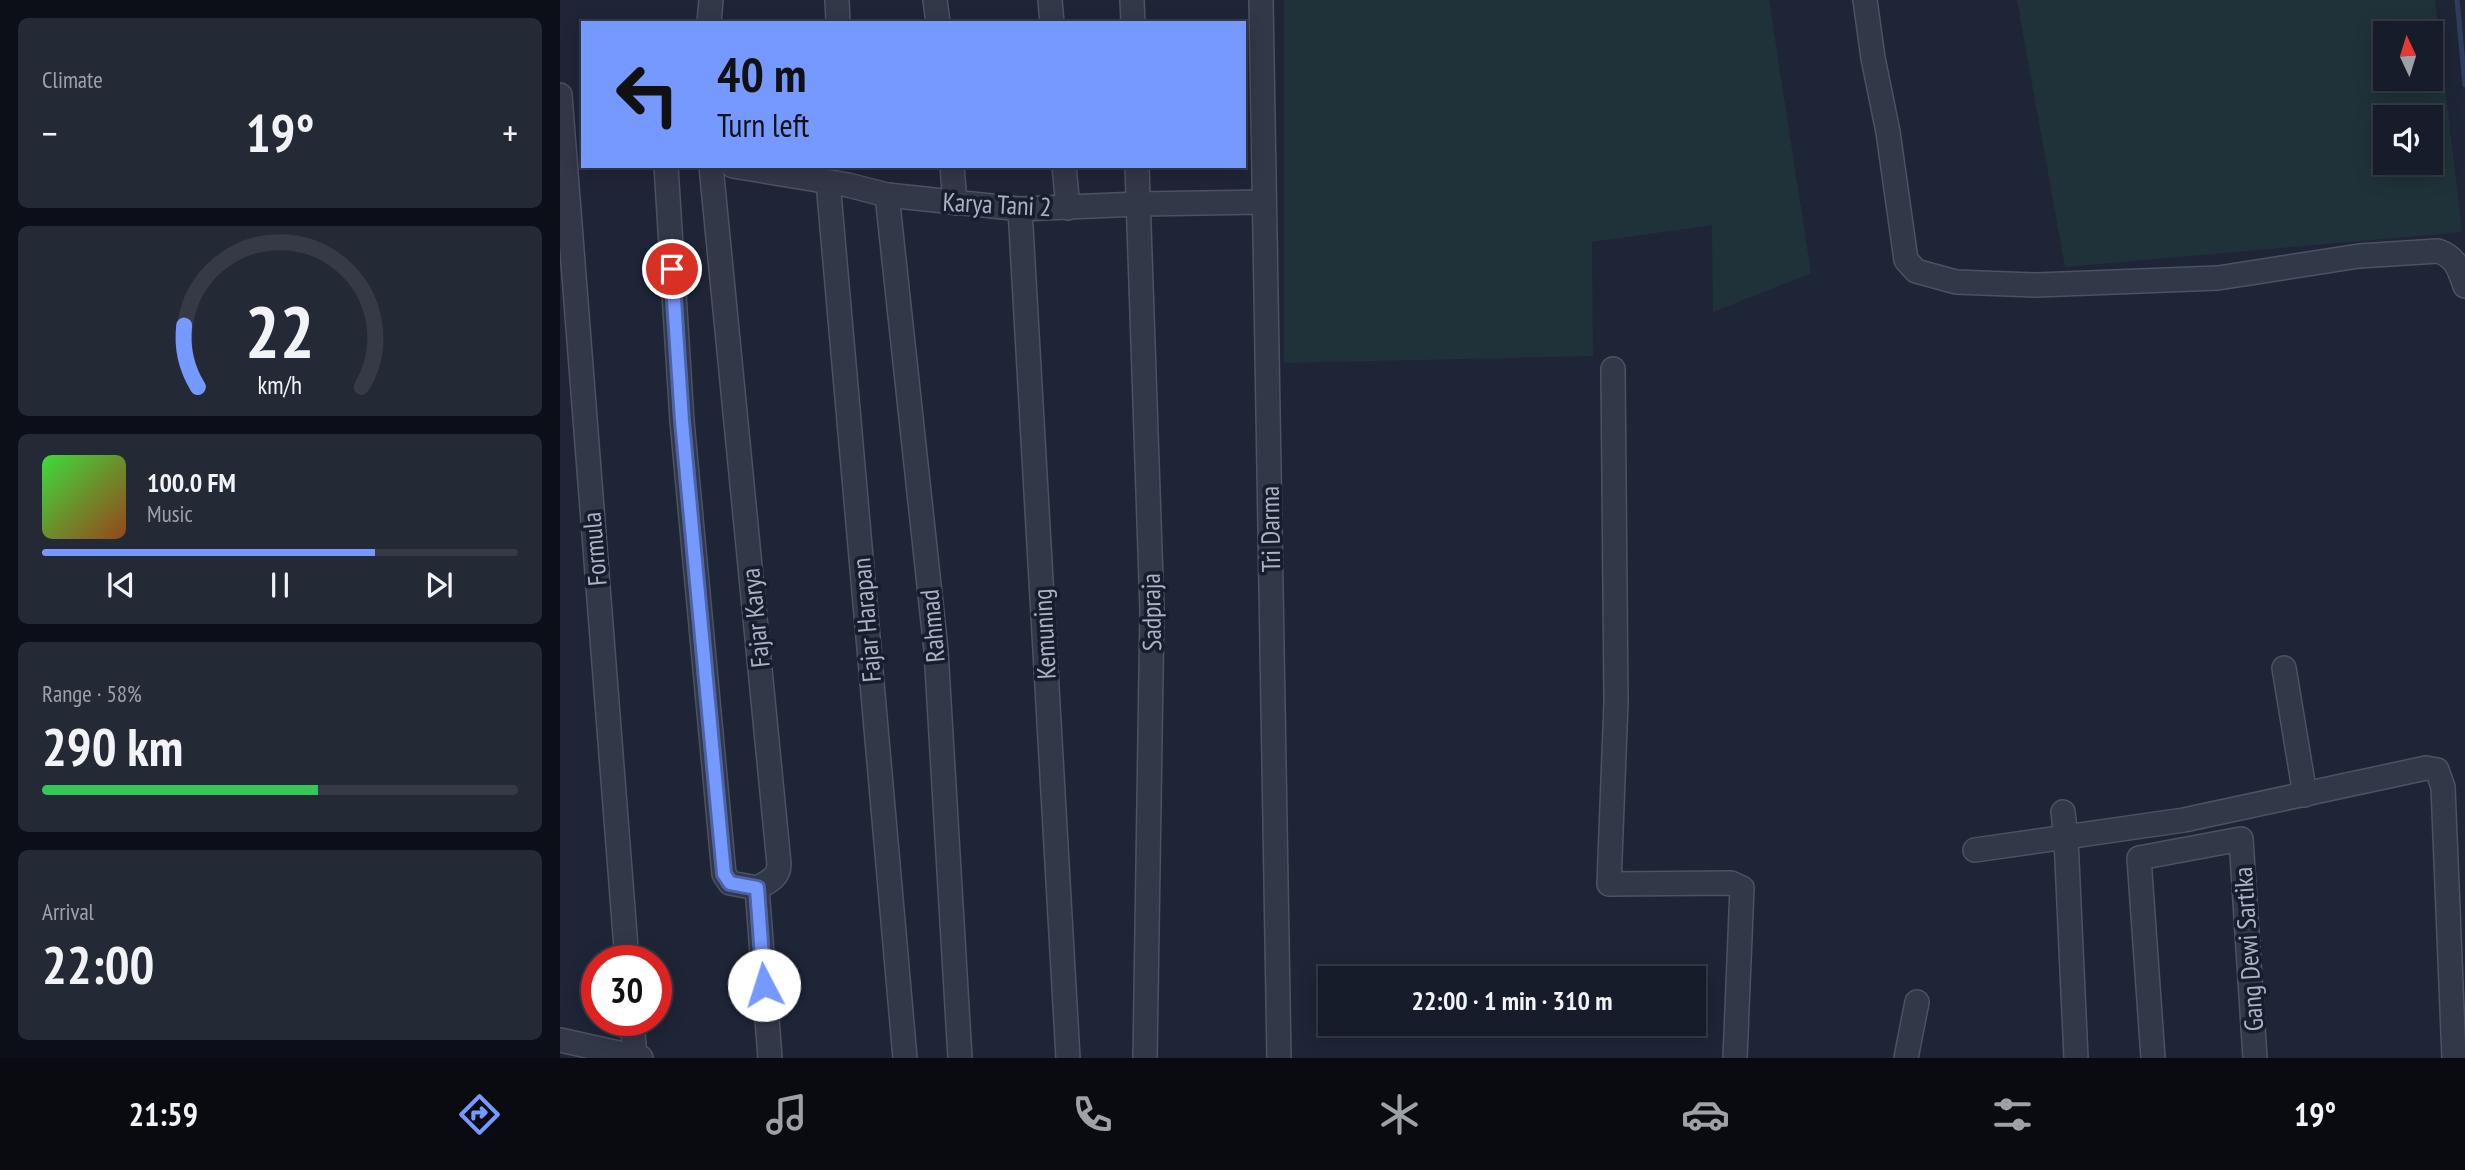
<!DOCTYPE html>
<meta charset="utf-8">
<style>
:root{--surface:#161c29;--page:#232935;--text:#f1f3f6;--muted:#9ea1a8;--line:#353a46;--accent:#7699ff}
body{margin:0;font-family:"PT Sans Narrow",sans-serif;background:var(--page);color:var(--text);height:100vh;display:flex;flex-direction:column;font-size:26px;white-space:nowrap}
*{box-sizing:border-box;margin:0}
p{font-size:23px;color:var(--muted)}
.icon{flex:none;width:38px;height:38px;fill:none;stroke:currentColor;stroke-width:2;stroke-linecap:round;stroke-linejoin:round}
.map{position:relative;flex:1;overflow:hidden}
.drawer{display:flex;flex-direction:column;gap:18px;padding:18px;background:#0c0f17;width:560px}
.drawer>*{flex:none}
.banner{position:absolute;left:21px;top:21px;width:665px;height:147px;border-radius:0px;box-shadow:0 4px 18px #0003,0 0 0 2px var(--line);background:#7699ff;color:#111;overflow:hidden}
.needle{width:46px;rotate:356deg}
.fabs{position:absolute;left:1813px;top:21px;display:grid;gap:14px}
.fabs a{display:grid;place-items:center;width:70px;height:70px;border-radius:0px;background:var(--surface);box-shadow:0 4px 18px #0003,0 0 0 2px var(--line);font-size:35px}
.speed{position:absolute;left:21px;top:945px;display:flex;gap:14px;font-size:35px;font-weight:700;text-align:center}
.speed>*{display:grid;place-content:center;width:91px;height:91px;border-radius:50%;background:var(--surface);box-shadow:0 4px 18px #0003,0 0 0 2px var(--line);line-height:1}
.speed .limit{border:10px solid #d22;background:#fff;color:#111}
.pin{position:absolute;display:grid;place-items:center;width:60px;height:60px;color:#fff;margin:-30px;border:4px solid #fff;border-radius:50%;box-shadow:0 2px 7px #0007}
.me{position:absolute;width:77px;margin:-38px;rotate:355deg;stroke-linejoin:round;filter:drop-shadow(0 0 5px #0008)}
.turn{display:flex;align-items:center;gap:24px;height:147px;padding:0 21px;font-size:32px}
.turn .icon{width:91px;height:91px;stroke-width:2.5}
.turn b{display:block;font-size:49px;line-height:60px}
.big{font-size:52px;font-weight:600;line-height:1.1}
.drawer .card{flex:1;display:flex;flex-direction:column;justify-content:center;gap:10px;min-width:0;padding:0 24px;border-radius:10px;background:var(--page)}
.drawer .dial{align-items:center;gap:0}
.dial svg{height:182px;overflow:visible;fill:none;stroke:var(--line);stroke-width:7;stroke-linecap:round;text-anchor:middle}
.dial text{fill:var(--text);stroke:none}
.song{display:flex;align-items:center;gap:21px}
.cover{width:84px;height:84px;border-radius:10px;background:linear-gradient(135deg,hsl(120 70% 55%),hsl(20 70% 35%))}
.played{height:7px;border-radius:4px;background:linear-gradient(90deg,var(--accent) 70%,var(--line) 70%)}
.keys{display:flex;justify-content:space-around;direction:ltr}
.heat{display:flex;justify-content:space-between;align-items:center;font-size:38px;direction:ltr}
.charge{height:10px;border-radius:5px;background:linear-gradient(90deg,#34c759 58%,var(--line) 0)}
.trip{position:absolute;left:758px;top:966px;width:388px;height:70px;border-radius:0px;background:var(--surface);box-shadow:0 4px 18px #0003,0 0 0 2px var(--line);font-weight:600;line-height:70px;text-align:center}
.dock{display:flex;height:112px;justify-content:space-around;align-items:center;background:#090b10;color:var(--muted)}
.dock .icon{width:49px;height:49px}
.dock .active{color:var(--accent)}
.dock b{font-size:32px;color:var(--text)}
main{display:flex;flex:1;min-height:0}
.map>svg:first-child{display:block}
</style>
<main>
<section class="drawer">
<div class="card"><p>Climate</p>
<div class="heat"><a>−</a><b class="big">19°</b><a>+</a></div>
</div>
<div class="card dial"><svg viewBox="0 0 100 80">
<path d="M14 69A42 42 0 1 1 86 69"/>
<path d="M14 69A42 42 0 0 1 8 42" stroke="#7699ff"/>
<text x="50" y="56" font-size="32" font-weight="700">22</text>
<text x="50" y="72" font-size="11">km/h</text>
</svg></div>
<div class="card">
<div class="song"><i class="cover"></i><div><b>100.0 FM</b><p>Music</p></div></div>
<div class="played"></div>
<div class="keys"><svg class="icon" aria-label="previous" viewBox="0 0 24 24"><path d="M18 5L8 12l10 7zM5 5v14"/></svg><svg class="icon" aria-label="pause" viewBox="0 0 24 24"><path d="M8 5v14M16 5v14"/></svg><svg class="icon" aria-label="next" viewBox="0 0 24 24"><path d="M6 5l10 7-10 7zM19 5v14"/></svg></div>
</div>
<div class="card"><p>Range · 58%</p><b class="big">290 km</b><div class="charge"></div></div>
<div class="card"><p>Arrival</p><b class="big">22:00</b></div>
</section>
<div class="map">
<svg width="1905" height="1058" viewBox="0 0 1905 1058">
<rect width="100%" height="100%" fill="#1e2537"/>
<g fill="#203239" fill-rule="evenodd">
<path d="M724 0H1209L1251 273 1153 312 1152 225 1032 242 1033 356 724 363Z"/>
<path d="M1457 0H1875L1902 232 1505 267ZM1825 33H1871V79H1825ZM1825 117H1871V163H1825Z"/>
</g>
<g fill="none" stroke-linecap="round" stroke-linejoin="round">
<path stroke="#2e3c5e" stroke-width="5" d="M1897 0 1905 85"/>
<g stroke="#4c5263" stroke-width="26">
<g id="minor">
<path d="M277 0 278 23"/>
<path d="M375 0 378 23"/>
<path d="M490 0 492 23"/>
<path d="M572 0 573 23"/>
<path d="M701 0 719 1058"/>
<path d="M1305 0 1313 58 1328 132 1346 260 1356 271 1396 282 1477 285 1658 278 1799 256 1878 251C1896 257 1899 269 1905 286"/>
<path d="M149 23 151 0"/>
<path d="M0 95 67 961"/>
<path d="M106 166 122 421 164 874 170 883 197 888"/>
<path d="M151 166 219 864C219 878 208 882 197 888L210 1058"/>
<path d="M173 166 288 185 327 195 460 209 579 204 704 202"/>
<path d="M392 166 395 203"/>
<path d="M504 166 508 208"/>
<path d="M577 166 592 610 585 1058"/>
<path d="M268 182 345 1058"/>
<path d="M327 195 376 650 400 1058"/>
<path d="M460 209 508 1058"/>
<path d="M1053 369 1056 702 1049 884 1171 883 1182 888 1175 1058"/>
<path d="M1724 668 1745 795"/>
<path d="M1503 812 1506 838 1516 1058"/>
<path d="M1415 850 1624 820 1866 768 1877 770 1883 787 1894 1058"/>
<path d="M72 1020 75 1057"/>
<path d="M0 1040 81 1058"/>
<path d="M1346 1058 1357 1002"/>
<path d="M1593 1058 1579 858 1681 839 1695 1058"/>
</g>
</g>
<use href="#minor" stroke="#313848" stroke-width="23"/>
</g>
<g fill="none" stroke-linecap="round" stroke-linejoin="round">
<g stroke="#4d63a6" stroke-width="18">
<path id="route" d="M112 269 122 421 164 874 170 883 197 888 204 985"/>
</g>
<use href="#route" stroke="#7699ff" stroke-width="12"/>
</g>
<g text-anchor="middle" dominant-baseline="central" stroke-width="7" stroke-linejoin="round" paint-order="stroke">
<g font-size="26" fill="#abb2c5" stroke="#171d2c">
<text transform="translate(437 204) rotate(3)">Karya Tani 2</text>
<text transform="translate(710 529) rotate(-91)">Tri Darma</text>
<text transform="translate(34 549) rotate(-95)">Formula</text>
<text transform="translate(591 612) rotate(-91)">Sadpraja</text>
<text transform="translate(195 618) rotate(-96)">Fajar Karya</text>
<text transform="translate(306 620) rotate(-95)">Fajar Harapan</text>
<text transform="translate(372 626) rotate(-95)">Rahmad</text>
<text transform="translate(484 634) rotate(-93)">Kemuning</text>
<text transform="translate(1688 949) rotate(-94)">Gang Dewi Sartika</text>
</g>
</g>
</svg>
<div class="fabs">
<a><svg class="needle" viewBox="-14 -14 28 28"><path d="M0-13l5 13h-10z" fill="#e53935"/><path d="M0 13l5-13h-10z" fill="#9ea1a8"/></svg></a>
<a><svg class="icon" aria-label="sound" viewBox="0 0 24 24"><path d="M4 9h4l5-4v14l-5-4H4zM17 9q2 3 0 6"/></svg></a>
</div>
<div class="speed"><div class="limit">30</div></div>
<div class="pin" style="left:112px;top:269px;background:#d93025"><svg class="icon" aria-label="arrive" viewBox="0 0 24 24"><path d="M6 21V4h12l-3 4 3 4H6"/></svg></div>
<svg class="me" style="left:204px;top:985px" viewBox="-20 -20 40 40"><circle r="19" fill="#fff"/><path d="M0-13L10 11 0 6-10 11z" fill="#7699ff"/></svg>
<div class="trip">22:00 · 1 min · 310 m</div>
<div class="banner">
<div class="turn"><svg class="icon" aria-label="left" viewBox="0 0 24 24"><path d="M17 20v-9H6M10 6l-5 5 5 5"/></svg><div><b>40 m</b>Turn left</div></div>
</div>
</div>
</main>
<nav class="dock">
<b>21:59</b>
<svg class="icon active" aria-label="directions" viewBox="0 0 24 24"><path d="M12 3l9 9-9 9-9-9zM9 14v-3h6M13 9l2 2-2 2"/></svg>
<svg class="icon" aria-label="music" viewBox="0 0 24 24"><path d="M9 18V5l10-2v13"/><circle cx="6" cy="18" r="3"/><circle cx="16" cy="16" r="3"/></svg>
<svg class="icon" aria-label="phone" viewBox="0 0 24 24"><path d="M5 4h4l2 5-3 2q2 4 5 5l2-3 5 2v4C11 20 4 13 5 4z"/></svg>
<svg class="icon" aria-label="climate" viewBox="0 0 24 24"><path d="M12 3v18M4 7l16 10M4 17L20 7"/></svg>
<svg class="icon" aria-label="car" viewBox="0 0 24 24"><path d="M5 17H2v-5l4-1 3-4h7l3 4 3 1v5h-3M9 17h6M6 11h13"/><circle cx="7" cy="17" r="2"/><circle cx="17" cy="17" r="2"/></svg>
<svg class="icon" aria-label="filters" viewBox="0 0 24 24"><path d="M4 7h16M4 17h16"/><circle cx="9" cy="7" r="2"/><circle cx="15" cy="17" r="2"/></svg>
<b>19°</b>
</nav>
